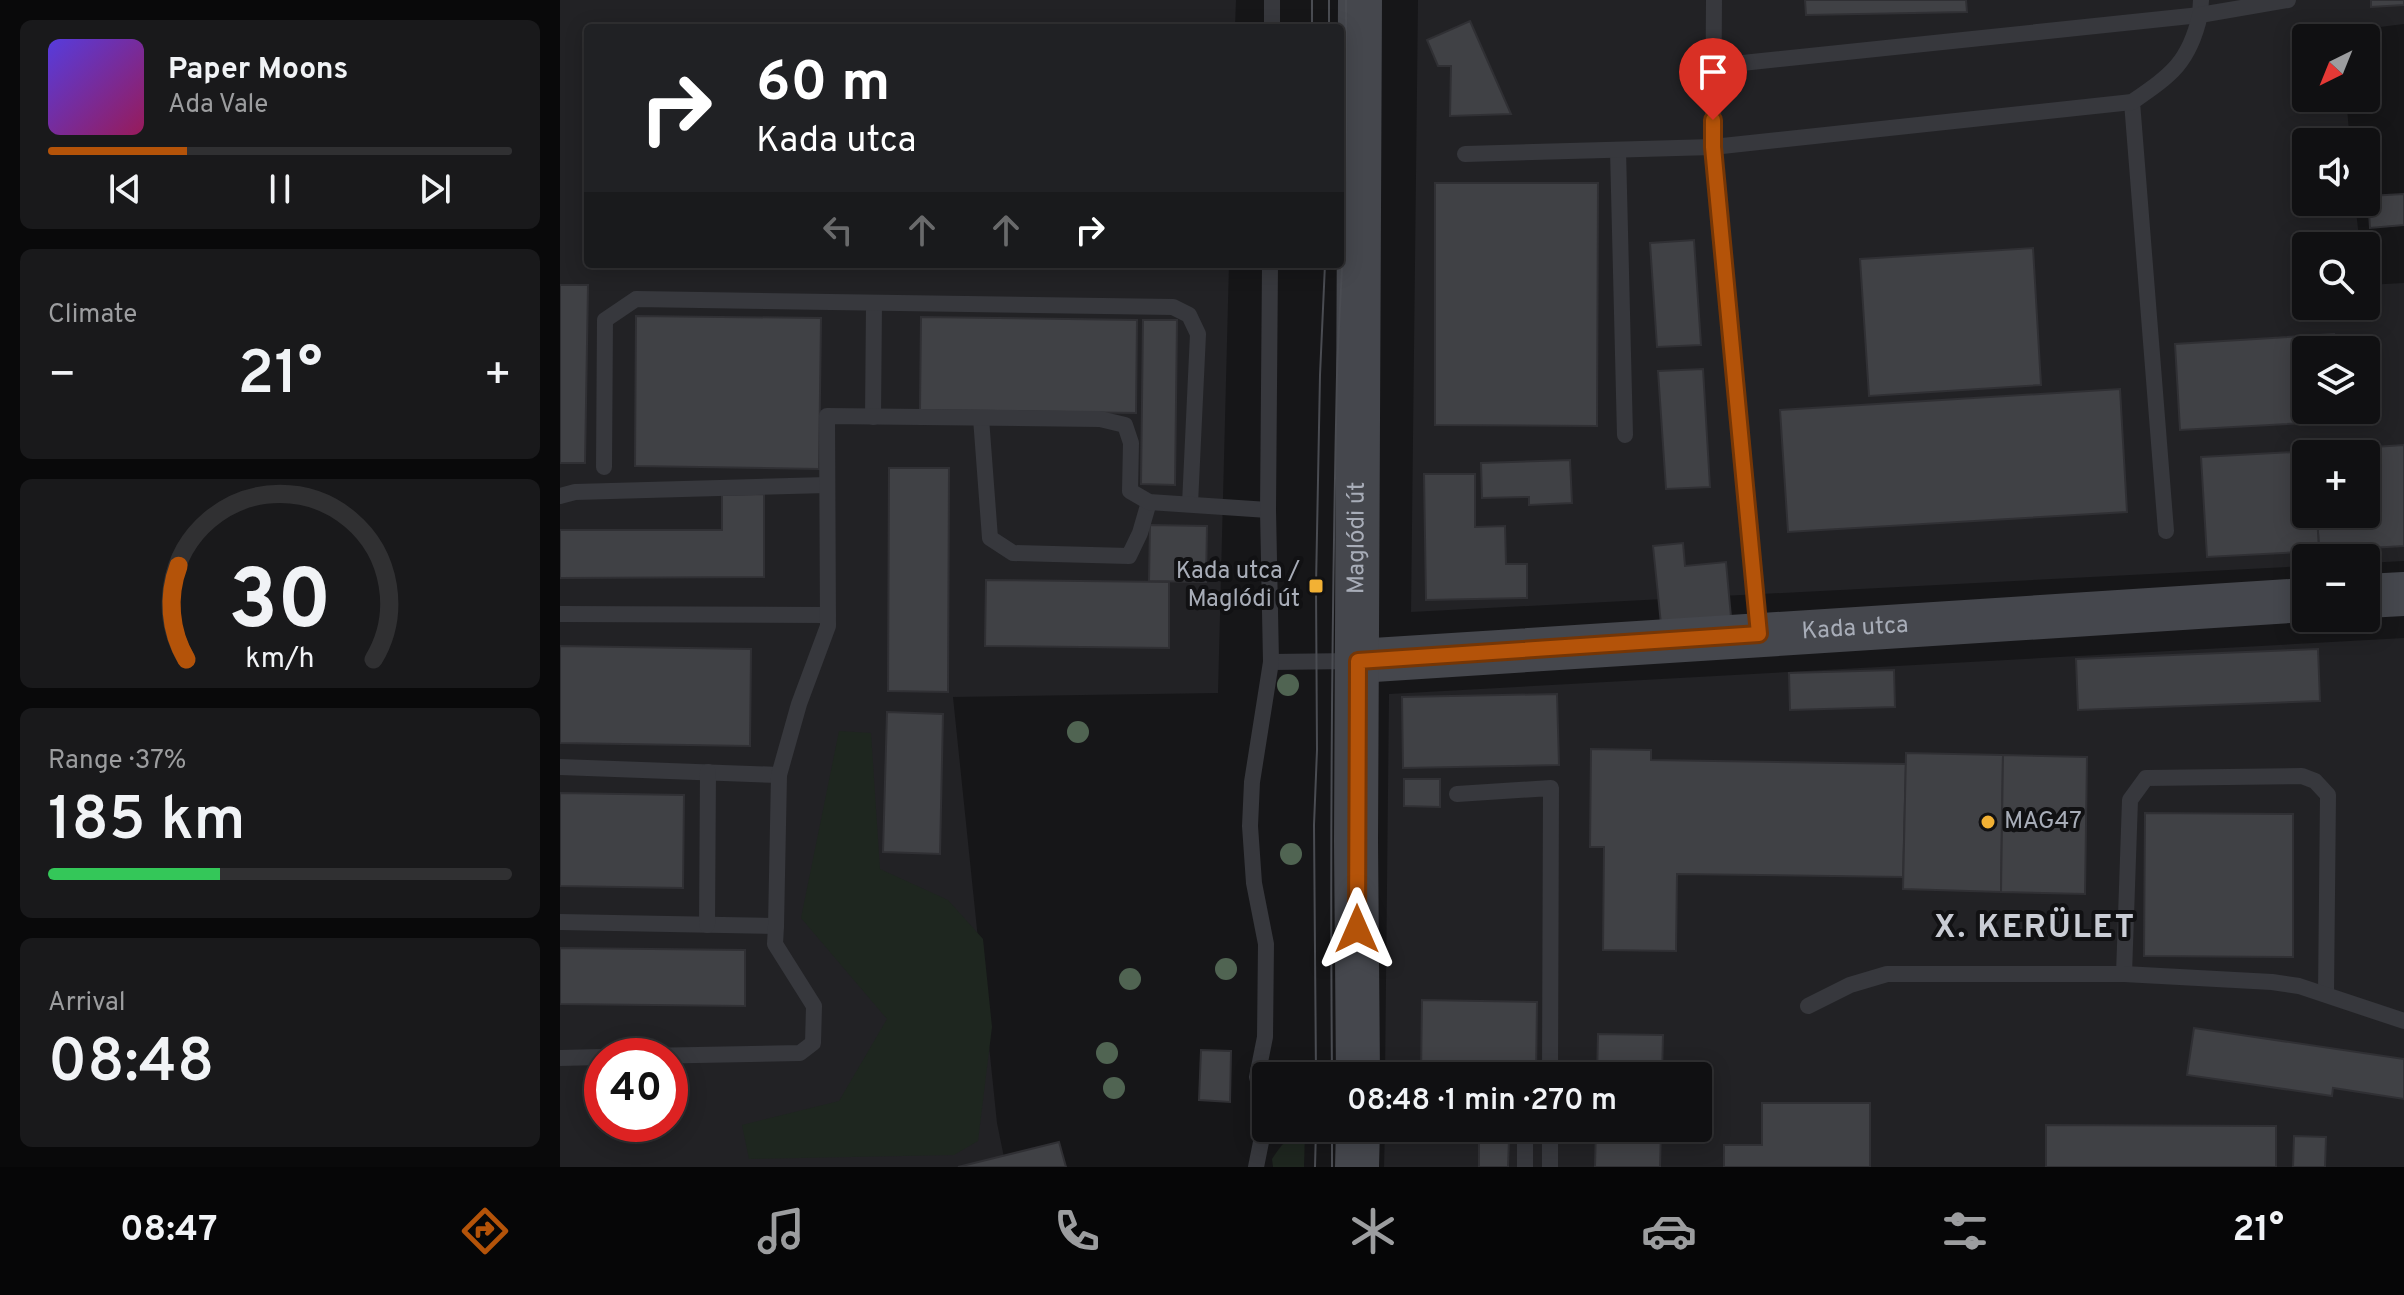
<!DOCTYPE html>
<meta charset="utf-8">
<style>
:root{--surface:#101012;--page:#19191b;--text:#f1f3f6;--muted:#9c9d9f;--line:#303032;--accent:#b45309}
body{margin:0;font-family:Overpass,sans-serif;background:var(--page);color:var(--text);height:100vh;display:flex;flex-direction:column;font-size:30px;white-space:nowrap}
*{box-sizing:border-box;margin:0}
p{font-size:26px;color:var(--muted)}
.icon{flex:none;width:44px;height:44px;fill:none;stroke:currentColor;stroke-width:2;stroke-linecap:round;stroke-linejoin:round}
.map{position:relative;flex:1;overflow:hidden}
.panel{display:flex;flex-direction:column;gap:20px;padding:20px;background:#09090a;width:560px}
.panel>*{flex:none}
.hud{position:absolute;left:24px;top:24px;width:760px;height:244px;border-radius:8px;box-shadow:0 4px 20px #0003,0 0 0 2px var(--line);background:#202124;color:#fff;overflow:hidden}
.needle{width:52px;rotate:223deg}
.controls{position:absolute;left:1732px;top:24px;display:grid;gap:16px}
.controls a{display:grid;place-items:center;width:88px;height:88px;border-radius:8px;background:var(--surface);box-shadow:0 4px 20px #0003,0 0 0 2px var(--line);font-size:40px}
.speed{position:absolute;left:24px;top:1038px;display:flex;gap:16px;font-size:40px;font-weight:700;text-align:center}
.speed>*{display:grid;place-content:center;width:104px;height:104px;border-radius:50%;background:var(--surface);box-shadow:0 4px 20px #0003,0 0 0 2px var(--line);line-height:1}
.speed .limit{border:12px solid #d22;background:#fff;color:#111}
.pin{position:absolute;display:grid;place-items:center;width:68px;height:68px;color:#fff;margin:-82px -34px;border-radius:50% 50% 50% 0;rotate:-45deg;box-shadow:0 0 8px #0007}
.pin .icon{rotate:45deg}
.me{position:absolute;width:88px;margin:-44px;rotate:0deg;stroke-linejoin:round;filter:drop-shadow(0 0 6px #0008)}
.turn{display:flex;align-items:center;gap:28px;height:168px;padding:0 40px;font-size:36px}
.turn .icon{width:104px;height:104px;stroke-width:2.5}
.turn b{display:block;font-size:56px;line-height:68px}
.lanes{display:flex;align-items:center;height:76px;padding:0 40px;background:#0003;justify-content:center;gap:40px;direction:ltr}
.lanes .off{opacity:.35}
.big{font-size:60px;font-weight:600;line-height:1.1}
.panel .widget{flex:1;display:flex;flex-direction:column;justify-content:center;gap:12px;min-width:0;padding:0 28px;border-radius:12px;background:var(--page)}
.panel .dial{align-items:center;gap:0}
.dial svg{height:208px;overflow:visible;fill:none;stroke:var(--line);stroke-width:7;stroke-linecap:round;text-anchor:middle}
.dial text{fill:var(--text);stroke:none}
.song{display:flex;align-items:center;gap:24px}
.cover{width:96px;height:96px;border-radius:12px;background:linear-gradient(135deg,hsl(250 70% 55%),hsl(330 70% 35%))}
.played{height:8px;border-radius:4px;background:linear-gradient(90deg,var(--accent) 30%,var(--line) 30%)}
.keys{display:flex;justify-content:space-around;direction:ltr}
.heat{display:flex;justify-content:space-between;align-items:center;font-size:44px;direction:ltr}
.charge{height:12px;border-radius:6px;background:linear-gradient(90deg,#34c759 37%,var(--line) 0)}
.trip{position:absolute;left:692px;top:1062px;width:460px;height:80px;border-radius:8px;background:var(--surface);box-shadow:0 4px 20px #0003,0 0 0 2px var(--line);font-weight:600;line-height:80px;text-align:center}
.tab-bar{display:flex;height:128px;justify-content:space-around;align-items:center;background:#060607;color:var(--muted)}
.tab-bar .icon{width:56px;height:56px}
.tab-bar .current{color:var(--accent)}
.tab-bar b{font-size:36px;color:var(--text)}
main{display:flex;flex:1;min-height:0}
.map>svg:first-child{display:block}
</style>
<main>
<section class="panel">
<div class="widget">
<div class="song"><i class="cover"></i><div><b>Paper Moons</b><p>Ada Vale</p></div></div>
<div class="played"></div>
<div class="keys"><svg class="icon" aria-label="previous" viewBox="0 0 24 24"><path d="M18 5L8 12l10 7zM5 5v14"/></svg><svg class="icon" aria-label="pause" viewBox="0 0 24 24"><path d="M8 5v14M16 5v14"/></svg><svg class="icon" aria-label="next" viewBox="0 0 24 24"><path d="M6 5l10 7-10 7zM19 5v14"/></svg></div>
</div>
<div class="widget"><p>Climate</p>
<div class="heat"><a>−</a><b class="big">21°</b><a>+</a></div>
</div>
<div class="widget dial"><svg viewBox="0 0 100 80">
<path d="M14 69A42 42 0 1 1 86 69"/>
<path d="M14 69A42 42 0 0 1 11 33" stroke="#b45309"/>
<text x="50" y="56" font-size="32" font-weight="700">30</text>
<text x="50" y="72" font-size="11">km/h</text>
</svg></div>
<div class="widget"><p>Range · 37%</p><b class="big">185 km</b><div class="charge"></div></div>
<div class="widget"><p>Arrival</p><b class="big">08:48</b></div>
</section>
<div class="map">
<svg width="1844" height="1167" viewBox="0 0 1844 1167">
<rect width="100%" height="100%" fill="#161618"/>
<g fill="#222225" fill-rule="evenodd">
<path d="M0 0H676L675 28H28V264H669L658 693 393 697 437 1123 446 1167H0ZM42 1056H110V1124H42Z"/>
<path d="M858 0H1844V24L1780 32V38H1746V98H1786L1790 142H1746V202H1795L1800 246H1746V306H1806V285L1844 283V561L1806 563V558H1746V566L851 612ZM1746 350H1806V410H1746ZM1746 454H1806V514H1746Z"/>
<path d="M1844 638V1167H824L825 1128H1138V1076H825L829 694Z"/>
</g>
<g fill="#1e261f">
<path d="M279 731 311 733 320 869 388 900 423 939 432 1027 418 1141 394 1155 189 1159 182 1125 279 1101 327 1019 241 918Z"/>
<path d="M745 1132 744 1167H713L712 1159C721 1145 728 1136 745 1132Z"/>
</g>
<g fill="#404145" stroke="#303034" stroke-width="2">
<path d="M1245 0H1406L1407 12 1246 15Z"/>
<path d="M1811 0H1844V5L1811 7Z"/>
<path d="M910 21 951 114 890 116 891 66H878L867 40Z"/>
<path d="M875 183H1038L1037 426 875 425Z"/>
<path d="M1844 194V225L1810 228 1808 196Z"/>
<path d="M1134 240 1141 345 1097 347 1090 243Z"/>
<path d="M1473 248 1481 385 1309 396 1300 259Z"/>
<path d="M77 264H573V266Z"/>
<path d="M0 285H28L25 463H0Z"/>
<path d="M76 316 261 318 259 469 75 466Z"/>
<path d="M361 317 577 320 576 413 360 410Z"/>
<path d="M583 320H617L615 485 581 484Z"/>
<path d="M1774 334 1775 350H1746V410H1778L1779 421 1620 430 1615 344Z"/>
<path d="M1143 369 1150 487 1106 489 1098 371Z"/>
<path d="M1560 389 1567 512 1228 532 1220 410Z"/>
<path d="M1844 445V546L1759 551 1757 514H1806V454H1753V451Z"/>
<path d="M1753 451V454H1746V514H1757L1759 551 1647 557 1641 457Z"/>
<path d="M1010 460 1012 503 969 505V497L922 498 921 463Z"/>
<path d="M329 468H389L388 692 328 691Z"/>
<path d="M864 474H915V527L945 526 946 564H967V598L866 600Z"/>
<path d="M204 494V577L0 578V530H162V495Z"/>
<path d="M590 525 647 526 646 582 589 581Z"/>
<path d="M1123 543 1125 566 1166 562 1171 617 1101 624 1093 546Z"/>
<path d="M426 580 609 582V648L425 646Z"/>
<path d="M0 646 191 649 190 746 0 743Z"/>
<path d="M1758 649 1760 701 1518 710 1516 659Z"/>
<path d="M1334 670 1335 707 1230 710 1229 673Z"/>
<path d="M997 694 999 765 843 768 842 697Z"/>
<path d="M327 712 383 714 380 854 323 852Z"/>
<path d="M1031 749 1091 750V760L1346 764 1343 877 1117 874 1116 951 1043 950 1044 847H1030Z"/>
<path d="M1346 753 1443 755 1441 892 1343 889Z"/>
<path d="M1443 755 1527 757 1525 894 1441 892Z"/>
<path d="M844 779H880V807L844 806Z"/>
<path d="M0 793 124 795 123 888 0 886Z"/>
<path d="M1585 813 1733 814V957L1584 956Z"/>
<path d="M0 948 185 950V1006L0 1004Z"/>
<path d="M862 1000 977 1002 976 1076H861Z"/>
<path d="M1634 1028 1844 1059V1099L1773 1088 1772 1096 1627 1075Z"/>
<path d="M1038 1034 1103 1035 1102 1076H1037Z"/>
<path d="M641 1050 671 1051 670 1102 639 1100Z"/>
<path d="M1202 1103H1310V1167H1164V1145H1202Z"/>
<path d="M1486 1125 1716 1126V1167H1486Z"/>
<path d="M1036 1128H1101L1100 1167H1035Z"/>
<path d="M1734 1136 1766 1137 1765 1167H1733Z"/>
<path d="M919 1139H949L948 1167H919Z"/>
<path d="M499 1142 506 1167H398Z"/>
</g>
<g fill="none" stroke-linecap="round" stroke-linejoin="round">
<g stroke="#37383d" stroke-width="16">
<path d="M1154 0 1153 147 1199 632"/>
<path d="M712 28V0"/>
<path d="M1154 66 1640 15 1641 0"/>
<path d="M1572 102 1606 531"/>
<path d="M1058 150 1065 435"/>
<path d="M905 154 1153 147 1572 102C1611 75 1629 63 1640 15L1728 0"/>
<path d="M313 417 314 304"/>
<path d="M421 418 430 538 453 553 569 556 580 533 589 502"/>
<path d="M44 467 45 320 76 299 613 307 629 315 638 334 630 504"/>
<path d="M0 496 15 492 267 485"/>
<path d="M0 614 268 615"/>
<path d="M711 662 794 661"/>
<path d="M0 767 219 775"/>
<path d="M897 794 991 788 990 1076"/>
<path d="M0 922 216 926"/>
<path d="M147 925 148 772"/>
<path d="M1564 974 1570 800 1586 778 1742 776 1755 781 1768 795 1766 994"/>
<path d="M1248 1006 1290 985 1327 974H1564L1712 982 1739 986 1844 1021"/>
<path d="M83 1056 240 1053 253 1043 254 1006 215 944 216 926 219 775 239 704 268 626 267 416 540 419 565 425 571 443 570 491 589 502 708 510"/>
<path d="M0 1058 42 1057"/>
<path d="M706 1110 697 1077 705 1037 706 944 694 883 690 826 692 782 711 662 708 510 710 264"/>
<path d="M965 1128V1167"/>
<path d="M990 1128V1167"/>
<path d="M696 1167 706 1117"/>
</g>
<g stroke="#45474d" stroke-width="44">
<path d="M1806 596 1844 594"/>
<path id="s1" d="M798 661 1746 600"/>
<path id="s2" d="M798 1076 796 841 800 0"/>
<path d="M797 1167 798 1128"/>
</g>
<g stroke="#4a4c52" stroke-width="2">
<path d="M752 28V0"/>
<path d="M769 28V0"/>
<path d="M756 1076 754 825 757 750 756 586 760 375 765 264"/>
<path d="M772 1076C770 842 772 608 777 375 779 312 784 250 785 187 787 125 786 62 786 0"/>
<path d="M755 1167 756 1128"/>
<path d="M772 1167V1128"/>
</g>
</g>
<g fill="#506452">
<circle cx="728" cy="685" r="11"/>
<circle cx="518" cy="732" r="11"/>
<circle cx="731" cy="854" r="11"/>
<circle cx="666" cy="969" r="11"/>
<circle cx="570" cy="979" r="11"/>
<circle cx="547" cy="1053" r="11"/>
<circle cx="554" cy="1088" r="11"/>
</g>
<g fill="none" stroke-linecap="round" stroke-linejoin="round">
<g stroke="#753606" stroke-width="20">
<path id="route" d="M797 929 798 661 1199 634 1153 147V120"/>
</g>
<use href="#route" stroke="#b45309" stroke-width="14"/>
</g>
<g fill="#f2b134" stroke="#111113" stroke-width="3">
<rect x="748" y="578" width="16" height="16" rx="4"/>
<circle cx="1428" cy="822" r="8"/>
</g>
<g text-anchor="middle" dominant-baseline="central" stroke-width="8" stroke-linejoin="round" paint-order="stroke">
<g font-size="24" fill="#a8adb8" stroke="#111113">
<text stroke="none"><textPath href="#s2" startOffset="538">Maglódi út</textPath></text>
<text stroke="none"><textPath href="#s1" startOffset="498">Kada utca</textPath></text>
</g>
<g font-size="24" fill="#a8adb8" stroke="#111113" text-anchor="end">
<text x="740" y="572">Kada utca /<tspan x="740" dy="28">Maglódi út</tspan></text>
<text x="1444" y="822" text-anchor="start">MAG47</text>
</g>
<g font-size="32" font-weight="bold" letter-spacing="2" fill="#c9ccd4" stroke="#111113">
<text x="1475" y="929">X. KERÜLET</text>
</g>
</g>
</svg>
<div class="controls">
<a><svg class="needle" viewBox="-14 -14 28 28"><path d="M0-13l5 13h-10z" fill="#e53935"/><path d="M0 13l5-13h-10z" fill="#9c9d9f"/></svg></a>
<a><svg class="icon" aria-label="sound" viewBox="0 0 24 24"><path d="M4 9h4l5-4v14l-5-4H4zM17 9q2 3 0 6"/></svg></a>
<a><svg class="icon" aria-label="search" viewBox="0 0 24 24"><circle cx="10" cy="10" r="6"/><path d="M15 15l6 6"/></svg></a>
<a><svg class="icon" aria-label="layers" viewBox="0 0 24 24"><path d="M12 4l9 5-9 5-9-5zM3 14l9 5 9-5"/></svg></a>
<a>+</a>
<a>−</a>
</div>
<div class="speed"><div class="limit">40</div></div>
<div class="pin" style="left:1153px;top:120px;background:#d93025"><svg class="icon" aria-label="arrive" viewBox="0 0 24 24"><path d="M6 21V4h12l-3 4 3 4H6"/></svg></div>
<svg class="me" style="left:797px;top:929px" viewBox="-20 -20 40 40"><path d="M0-17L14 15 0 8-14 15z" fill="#b45309" stroke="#fff" stroke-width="4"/></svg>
<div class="trip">08:48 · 1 min · 270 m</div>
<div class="hud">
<div class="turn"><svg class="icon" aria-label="right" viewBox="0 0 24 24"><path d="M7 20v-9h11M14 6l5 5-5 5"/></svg><div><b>60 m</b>Kada utca</div></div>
<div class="lanes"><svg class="icon off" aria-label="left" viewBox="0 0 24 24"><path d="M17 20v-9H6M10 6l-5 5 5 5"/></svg><svg class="icon off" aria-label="ahead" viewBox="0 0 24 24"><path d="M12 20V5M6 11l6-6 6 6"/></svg><svg class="icon off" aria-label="ahead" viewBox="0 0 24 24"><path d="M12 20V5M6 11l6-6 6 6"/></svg><svg class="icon" aria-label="right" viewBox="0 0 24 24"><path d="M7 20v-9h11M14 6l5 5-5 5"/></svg></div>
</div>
</div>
</main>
<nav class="tab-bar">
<b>08:47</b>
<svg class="icon current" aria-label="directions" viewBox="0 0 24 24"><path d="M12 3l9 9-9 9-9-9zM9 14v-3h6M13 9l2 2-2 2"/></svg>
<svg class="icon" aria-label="music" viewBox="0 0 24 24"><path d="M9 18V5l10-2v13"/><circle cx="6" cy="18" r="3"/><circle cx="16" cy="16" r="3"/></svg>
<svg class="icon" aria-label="phone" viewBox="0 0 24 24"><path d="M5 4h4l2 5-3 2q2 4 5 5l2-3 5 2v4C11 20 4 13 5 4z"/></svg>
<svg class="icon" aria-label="climate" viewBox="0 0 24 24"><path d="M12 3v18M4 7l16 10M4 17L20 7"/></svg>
<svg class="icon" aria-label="car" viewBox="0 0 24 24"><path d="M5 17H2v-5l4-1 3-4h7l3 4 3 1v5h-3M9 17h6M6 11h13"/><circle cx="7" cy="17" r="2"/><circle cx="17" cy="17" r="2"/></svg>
<svg class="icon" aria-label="filters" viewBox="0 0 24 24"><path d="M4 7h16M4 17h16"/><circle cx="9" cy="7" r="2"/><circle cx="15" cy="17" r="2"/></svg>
<b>21°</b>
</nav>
